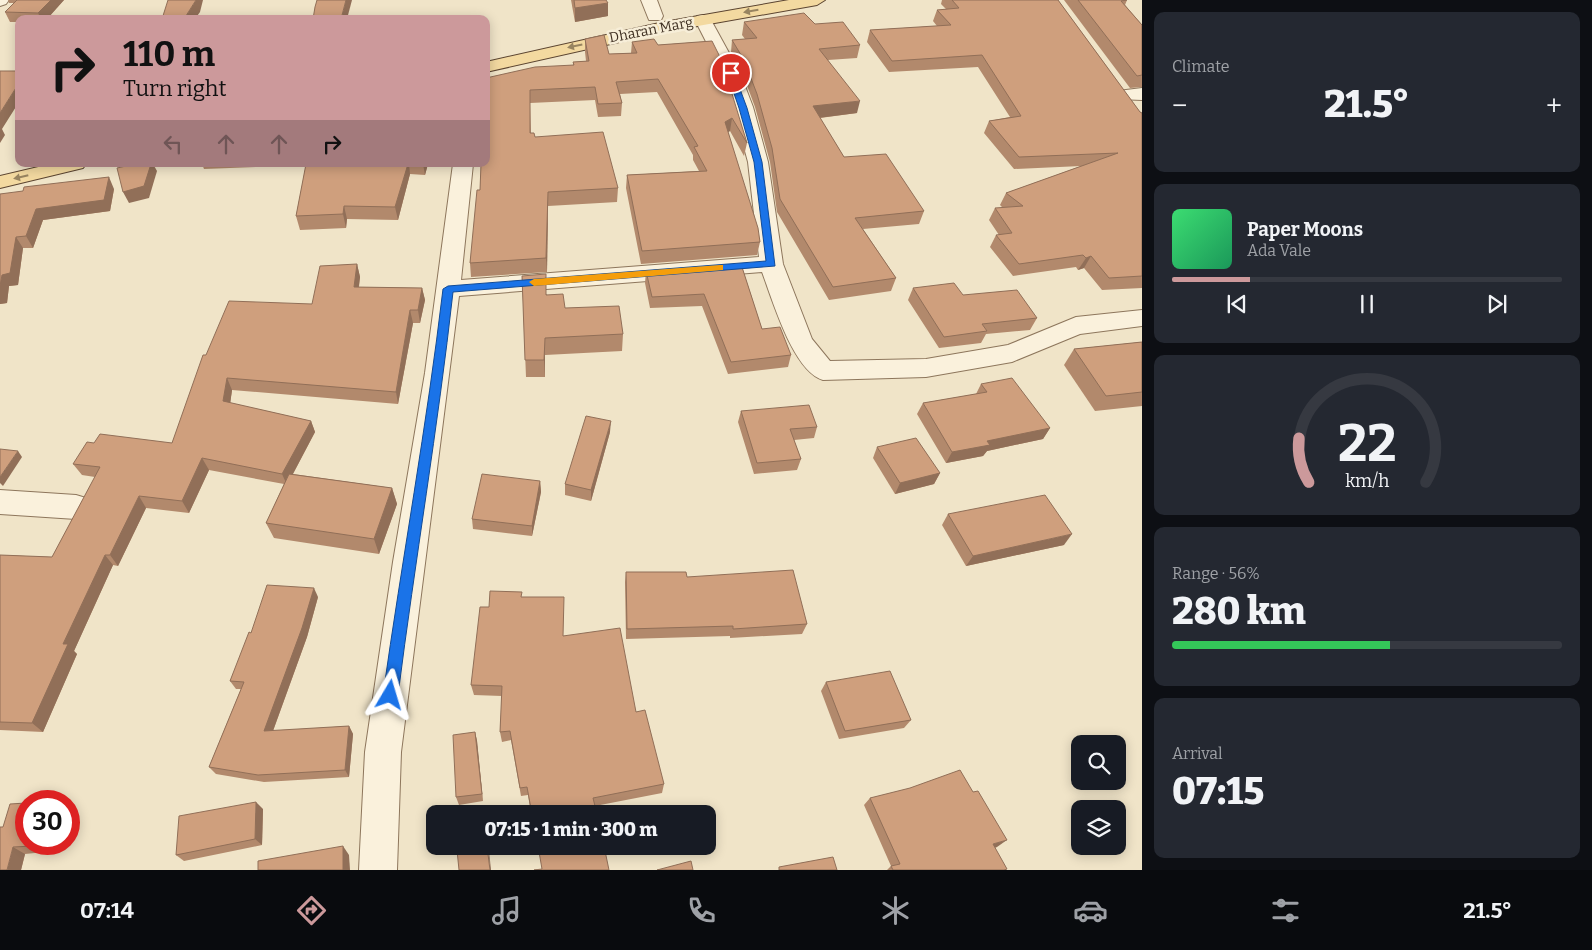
<!DOCTYPE html>
<meta charset="utf-8">
<style>
:root{--surface:#171b24;--page:#242831;--text:#f1f3f6;--muted:#9ea1a6;--line:#363941;--accent:#cc999b}
body{margin:0;font-family:Bitter,serif;background:var(--page);color:var(--text);height:100vh;display:flex;flex-direction:column;font-size:19px;white-space:nowrap}
*{box-sizing:border-box;margin:0}
p{font-size:16px;color:var(--muted)}
.icon{flex:none;width:28px;height:28px;fill:none;stroke:currentColor;stroke-width:2;stroke-linecap:round;stroke-linejoin:round}
.map{position:relative;flex:1;overflow:hidden}
.sheet{display:flex;flex-direction:column;gap:12px;padding:12px;background:#0d0f14;width:450px}
.sheet>*{flex:none}
.top-card{position:absolute;left:15px;top:15px;width:475px;height:152px;border-radius:10px;box-shadow:0 2px 12px #0003;background:#cc999b;color:#111;overflow:hidden}
.controls{position:absolute;left:1071px;top:735px;display:grid;gap:10px}
.controls a{display:grid;place-items:center;width:55px;height:55px;border-radius:10px;background:var(--surface);box-shadow:0 2px 12px #0003;font-size:25px}
.speed{position:absolute;left:15px;top:790px;display:flex;gap:10px;font-size:25px;font-weight:700;text-align:center}
.speed>*{display:grid;place-content:center;width:65px;height:65px;border-radius:50%;background:var(--surface);box-shadow:0 2px 12px #0003;line-height:1}
.speed .limit{border:8px solid #d22;background:#fff;color:#111}
.pin{position:absolute;display:grid;place-items:center;width:42px;height:42px;color:#fff;margin:-21px;border:2px solid #fff;border-radius:50%;box-shadow:0 1px 5px #0007}
.me{position:absolute;width:55px;margin:-28px;rotate:7deg;stroke-linejoin:round;filter:drop-shadow(0 0 4px #0008)}
.turn{display:flex;align-items:center;gap:18px;height:105px;padding:0 25px;font-size:22px}
.turn .icon{width:65px;height:65px;stroke-width:2.5}
.turn b{display:block;font-size:35px;line-height:42px}
.lanes{display:flex;align-items:center;height:48px;padding:0 25px;background:#0003;justify-content:center;gap:25px;direction:ltr}
.lanes .off{opacity:.35}
.big{font-size:38px;font-weight:800;line-height:1.1}
.sheet .tile{flex:1;display:flex;flex-direction:column;justify-content:center;gap:8px;min-width:0;padding:0 18px;border-radius:10px;background:var(--page)}
.sheet .dial{align-items:center;gap:0}
.dial svg{height:130px;overflow:visible;fill:none;stroke:var(--line);stroke-width:7;stroke-linecap:round;text-anchor:middle}
.dial text{fill:var(--text);stroke:none}
.song{display:flex;align-items:center;gap:15px}
.cover{width:60px;height:60px;border-radius:8px;background:linear-gradient(135deg,hsl(140 70% 55%),hsl(150 70% 35%))}
.played{height:5px;border-radius:2px;background:linear-gradient(90deg,var(--accent) 20%,var(--line) 20%)}
.keys{display:flex;justify-content:space-around;direction:ltr}
.heat{display:flex;justify-content:space-between;align-items:center;font-size:28px;direction:ltr}
.charge{height:8px;border-radius:4px;background:linear-gradient(90deg,#34c759 56%,var(--line) 0)}
.trip{position:absolute;left:426px;top:805px;width:290px;height:50px;border-radius:10px;background:var(--surface);box-shadow:0 2px 12px #0003;font-weight:800;line-height:50px;text-align:center}
.tab-bar{display:flex;height:80px;justify-content:space-around;align-items:center;background:#090b0e;color:var(--muted)}
.tab-bar .icon{width:35px;height:35px}
.tab-bar .on{color:var(--accent)}
.tab-bar b{font-size:22px;color:var(--text)}
main{display:flex;flex:1;min-height:0}
.map>svg:first-child{display:block}
</style>
<main>
<div class="map">
<svg width="1142" height="870" viewBox="0 0 1142 870">
<rect width="100%" height="100%" fill="#f0e4c8"/>
<g fill="none" stroke-linecap="round" stroke-linejoin="round">
<g stroke="#8d765c" stroke-width="2">
<g id="minor">
<path d="M0 0H9L6 4 0 6Z"/>
<path d="M641 0H657L663 16 661 20H649Z"/>
<path d="M703 15 709 16 711 20 740 73 753 107 768 162 783 264 812 339 830 361 926 359 1008 345 1076 317 1142 310V326L1080 334 1012 362 926 377 823 380C793 371 773 301 762 272L459 296 401 752 397 870H359L365 752 393 562 425 373 453 164H473L461 280 759 257 748 162 733 107 722 73 695 20 697 16Z"/>
<path d="M1142 88V100L1118 99 1116 95 1118 91Z"/>
<path d="M0 490 76 495 86 498 91 507 86 516 76 519 0 514Z"/>
</g>
</g>
<g stroke="#5b4430" stroke-width="2">
<g id="major">
<path d="M789 0H825L817 5 664 32 486 72V62L664 22Z"/>
<path d="M51 164H86L83 168 0 188V176Z"/>
</g>
</g>
<use href="#minor" fill="#faf1dc" fill-rule="evenodd"/>
<use href="#major" fill="#f3d9a0" fill-rule="evenodd"/>
</g>
<g fill="#b2896c">
<path d="M8 0H64L47 19H19V22H10L5 12 15 3H9Z"/>
<path d="M571 0H606L608 16 575 22Z"/>
<path d="M942 0H1058L1140 112 1142 113V288L1102 290 1084 268 1078 270 1076 267 1013 276 990 247 996 235H999L989 220 995 208H1003L1000 205 1006 193 1081 166 1014 169 984 133 989 121 1010 117 978 67 889 72 867 42 870 30 937 26 933 21 937 10 946 9 941 4Z"/>
<path d="M1064 0H1127L1125 5 1142 25V87L1130 88Z"/>
<path d="M744 22 815 24 860 45 857 58 828 60 857 113 820 118 844 157 924 211 919 224 863 229 896 278 891 291 829 300 777 212 770 162 755 107 742 72 731 52 732 40 745 39 742 35Z"/>
<path d="M585 39 609 54 631 53 632 42 658 45 712 41 747 143 744 156 730 131 728 132 760 242 757 255 641 264 626 188 627 175 699 171 693 160V155L657 92 620 94 622 103 621 116 598 117 595 100 530 103 531 133 535 137 618 188 617 202 548 206 547 272 471 277 470 263 480 190 486 78 573 65V62L586 61 585 52Z"/>
<path d="M202 164H428L425 175 410 174 398 220 347 219 346 228 300 230 296 216 306 165 204 169Z"/>
<path d="M114 189 110 211 43 220 33 248H23L18 285 9 286 7 303 0 304V194Z"/>
<path d="M357 264 360 277 359 287 422 288 425 300 420 323H413L398 404 232 390 230 403 311 421 315 432 293 474 392 488 397 504 379 554 274 538 266 523 284 484 209 470 189 513 146 508 118 566 113 565 74 651 77 654 43 732 0 730V555L52 557 95 477 82 475 73 464 94 443H172L206 355 312 304Z"/>
<path d="M741 264 762 329 791 355 788 367 728 374 702 306 650 308 645 283 646 271Z"/>
<path d="M522 276 565 308 623 334 622 351 545 355V377H526Z"/>
<path d="M913 288 963 295 1037 318 1030 330 986 334 981 343 939 348 908 300Z"/>
<path d="M1142 342V406L1095 411 1064 365 1074 349Z"/>
<path d="M981 384 1050 428 1043 439 987 451 983 456 946 463 917 414 923 403 976 394Z"/>
<path d="M741 411 817 427 814 438 794 440 801 459 797 470 754 474 738 422Z"/>
<path d="M610 432 591 501 565 495V484Z"/>
<path d="M877 447 940 473 934 484 895 494 873 458Z"/>
<path d="M540 481 541 492 532 536 473 529 472 519Z"/>
<path d="M948 514 1064 545 966 566 942 525Z"/>
<path d="M626 572 807 624 802 634 730 638V636L626 639 625 582Z"/>
<path d="M318 597 307 637 273 731 349 726 353 734 349 777 264 782 216 774 209 767 241 689H236L230 681 251 633Z"/>
<path d="M522 597 563 636 636 712 664 784 662 793 595 806 597 814H531L528 795 521 796 511 740 502 742 500 732 502 696 474 695 471 685 489 607Z"/>
<path d="M826 682 911 720 904 728 839 739 821 691Z"/>
<path d="M475 732 477 741 483 801 459 805 456 797Z"/>
<path d="M870 798 997 847 994 848 1005 870H887L891 866 864 805Z"/>
<path d="M263 809 262 845 184 861 176 855Z"/>
<path d="M0 827 26 844H47L45 852 25 854 21 870Z"/>
</g>
<g fill="#916f58">
<path d="M51 0H64L47 19H41L38 13Z"/>
<path d="M196 0H203L200 12 195 19H184Z"/>
<path d="M346 0H352L347 19H341Z"/>
<path d="M608 3V16L575 22V8Z"/>
<path d="M19 83V102L2 129 5 135 0 143V113Z"/>
<path d="M860 101 857 113 810 119 813 106Z"/>
<path d="M732 118 730 131 723 135 725 122Z"/>
<path d="M151 164H153L157 171 149 198 129 203 123 192Z"/>
<path d="M408 164H409L410 174 398 220 395 207Z"/>
<path d="M423 164H428L425 175Z"/>
<path d="M109 177 114 189 110 211 43 220 33 248 26 236 36 209Z"/>
<path d="M548 192V206L547 272 546 258Z"/>
<path d="M344 206 347 219 346 228 343 214Z"/>
<path d="M16 237 23 248 18 285 9 286 7 303 0 304V286L2 275Z"/>
<path d="M1091 256 1084 268 1078 270 1086 258Z"/>
<path d="M357 264 360 277 357 299 354 287Z"/>
<path d="M422 288 425 300 420 323 418 310Z"/>
<path d="M410 310 413 323 398 404 396 392Z"/>
<path d="M545 338V377L544 360Z"/>
<path d="M227 378 232 390 229 413 223 401Z"/>
<path d="M311 421 315 432 287 485 282 474Z"/>
<path d="M611 421 610 432 591 501V490Z"/>
<path d="M1050 428 1043 439 987 451 983 456 946 463 952 452 987 441Z"/>
<path d="M18 451 22 457 3 486 0 483V477Z"/>
<path d="M202 458 209 470 189 513 182 501Z"/>
<path d="M940 473 934 484 895 494 900 483Z"/>
<path d="M540 481 541 492 532 536V526Z"/>
<path d="M392 488 397 504 379 554 374 539Z"/>
<path d="M139 496 146 508 118 566 110 555Z"/>
<path d="M1072 534 1064 545 966 566 973 556Z"/>
<path d="M105 555 113 565 74 651 77 654 43 732 32 723 63 644Z"/>
<path d="M314 588 318 597 307 637 270 739 264 731Z"/>
<path d="M349 726 353 734 349 777 345 770Z"/>
<path d="M475 732 477 741 483 801 482 794Z"/>
<path d="M256 802 263 809 262 845 255 839Z"/>
<path d="M1007 840 997 847 984 851 993 844Z"/>
<path d="M34 844H47L45 852 33 846Z"/>
<path d="M343 846 349 855 350 870H343Z"/>
<path d="M488 846 489 851 491 870H490Z"/>
<path d="M13 847 25 854 21 870H7Z"/>
</g>
<g fill="#cf9f7d" stroke="#916f58">
<path d="M17 0H51L38 13 5 12Z"/>
<path d="M168 0H196L184 19H162Z"/>
<path d="M317 0H346L341 19H313L315 7Z"/>
<path d="M574 0H606L608 3 575 8Z"/>
<path d="M952 0H1058L1140 112 1142 113V276L1109 278 1091 256 1086 258 1083 255 1019 264 996 235 1012 233 995 208 1023 206 1006 193 1118 153 1019 157 989 121 1021 116 982 55 892 61 870 30 951 25 937 10 959 8Z"/>
<path d="M1078 0H1127L1121 1 1142 25V75L1137 76Z"/>
<path d="M804 13 815 24 843 22 860 45 819 49 860 101 813 106 844 157 886 154 924 211 855 218 896 278 833 287 780 199 772 148 757 94 744 60 732 40 757 38 744 22Z"/>
<path d="M604 35 609 54 637 53 632 42 654 39 658 45 712 41 722 61 747 143 732 118 725 122 758 228 760 242 642 251 627 175 707 171 694 147 698 146 658 79 616 82 622 103 598 104 595 87 530 90V133H534L535 137 603 132 618 188 548 192 546 258 470 263 477 190H480L481 164H486V78L535 67 574 65 573 62 589 61 585 39Z"/>
<path d="M0 71H19V83L0 113Z"/>
<path d="M135 164H151L144 186 123 192 117 168Z"/>
<path d="M306 164H408L395 207 344 206 343 214 296 216Z"/>
<path d="M109 177 104 200 36 209 26 236 16 237 10 273 2 275 0 286V194L23 191 24 187Z"/>
<path d="M357 264 354 287 422 288 418 310H410L396 392 227 378 223 401 311 421 282 474 202 458 182 501 139 496 110 555H105L63 644H68L32 723 0 722V555L52 557 100 467 73 464 87 442 94 443 100 434 172 443 203 355H206L229 301 312 304 320 266Z"/>
<path d="M741 264 762 329 780 327 791 355 731 362 704 294 652 297 646 271Z"/>
<path d="M546 274V295L563 294 565 308 619 306 623 334 545 338 544 360H525L522 276Z"/>
<path d="M954 283 963 295 1017 290 1037 318 982 324 987 331 944 337 913 288Z"/>
<path d="M1142 342V392L1106 396 1074 349Z"/>
<path d="M1012 378 1050 428 987 441 990 445 952 452 923 403 987 392 981 384Z"/>
<path d="M809 405 817 427 790 429 801 459 757 463 741 411Z"/>
<path d="M586 416 611 421 591 490 565 484Z"/>
<path d="M916 438 940 473 900 483 877 447Z"/>
<path d="M0 449 18 451 0 477Z"/>
<path d="M289 474 392 488 374 539 266 523Z"/>
<path d="M482 474 540 481 532 526 472 519Z"/>
<path d="M1045 495 1072 534 973 556 948 514Z"/>
<path d="M793 570 807 624 733 629V626L627 629 626 572H686L687 577Z"/>
<path d="M267 585 314 588 302 628 264 731 349 726 345 770 258 775 209 767 244 682 230 681 249 632 251 633Z"/>
<path d="M490 591 522 592 521 597H564L563 636 620 628 636 712 645 710 664 784 593 798 597 814H532L527 787 520 788 510 731 500 732 502 686 471 685 480 607H489Z"/>
<path d="M890 671 911 720 845 731 826 682Z"/>
<path d="M475 732 482 794 456 797 453 735Z"/>
<path d="M960 770 973 792 978 791 1007 840 993 844 1007 869 1004 870H893L891 866 900 864 870 798 910 788Z"/>
<path d="M256 802 255 839 176 855 179 816Z"/>
<path d="M26 803V844H34L33 846 13 847 7 870H0V827H3L10 804Z"/>
<path d="M343 846V870H258V861Z"/>
<path d="M476 846H487L490 870H459L457 850Z"/>
<path d="M538 846H604L609 870H534L542 869Z"/>
<path d="M833 857 837 870H779V867Z"/>
<path d="M691 861 693 870H657Z"/>
</g>
<defs><path id="oneway-solid" d="M-6-.8H1V-3.2L6.5 0L1 3.2V.8H-6Z" transform="scale(1.25)"/></defs>
<g fill="#988460">
<use href="#oneway-solid" transform="translate(751 11) rotate(170)"/>
<use href="#oneway-solid" transform="translate(575 46) rotate(168)"/>
<use href="#oneway-solid" transform="translate(21 177) rotate(167)"/>
</g>
<path fill="#1a73e8" stroke="#114b97" d="M731 70 734 73 747 108 762 162 775 266 453 292C438 427 415 561 398 695L395 700 390 702 386 700 383 695C402 560 427 425 443 289L448 286 766 261 754 162 739 108 727 73Z"/>
<path fill="#f59e0b" d="M720 265H723V270L534 286 529 282 534 279Z"/>
<g text-anchor="middle" dominant-baseline="central" stroke-width="5" stroke-linejoin="round" paint-order="stroke">
<g font-size="14" fill="#3d2e20" stroke="#f7eed8">
<text transform="translate(651 30) rotate(-11)">Dharan Marg</text>
</g>
</g>
</svg>
<div class="controls">
<a><svg class="icon" aria-label="search" viewBox="0 0 24 24"><circle cx="10" cy="10" r="6"/><path d="M15 15l6 6"/></svg></a>
<a><svg class="icon" aria-label="layers" viewBox="0 0 24 24"><path d="M12 4l9 5-9 5-9-5zM3 14l9 5 9-5"/></svg></a>
</div>
<div class="speed"><div class="limit">30</div></div>
<div class="pin" style="left:731px;top:73px;background:#d93025"><svg class="icon" aria-label="arrive" viewBox="0 0 24 24"><path d="M6 21V4h12l-3 4 3 4H6"/></svg></div>
<svg class="me" style="left:390px;top:695px" viewBox="-20 -20 40 40"><path d="M0-17L14 15 0 8-14 15z" fill="#1a73e8" stroke="#fff" stroke-width="4"/></svg>
<div class="trip">07:15 · 1 min · 300 m</div>
<div class="top-card">
<div class="turn"><svg class="icon" aria-label="right" viewBox="0 0 24 24"><path d="M7 20v-9h11M14 6l5 5-5 5"/></svg><div><b>110 m</b>Turn right</div></div>
<div class="lanes"><svg class="icon off" aria-label="left" viewBox="0 0 24 24"><path d="M17 20v-9H6M10 6l-5 5 5 5"/></svg><svg class="icon off" aria-label="ahead" viewBox="0 0 24 24"><path d="M12 20V5M6 11l6-6 6 6"/></svg><svg class="icon off" aria-label="ahead" viewBox="0 0 24 24"><path d="M12 20V5M6 11l6-6 6 6"/></svg><svg class="icon" aria-label="right" viewBox="0 0 24 24"><path d="M7 20v-9h11M14 6l5 5-5 5"/></svg></div>
</div>
</div>
<section class="sheet">
<div class="tile"><p>Climate</p>
<div class="heat"><a>−</a><b class="big">21.5°</b><a>+</a></div>
</div>
<div class="tile">
<div class="song"><i class="cover"></i><div><b>Paper Moons</b><p>Ada Vale</p></div></div>
<div class="played"></div>
<div class="keys"><svg class="icon" aria-label="previous" viewBox="0 0 24 24"><path d="M18 5L8 12l10 7zM5 5v14"/></svg><svg class="icon" aria-label="pause" viewBox="0 0 24 24"><path d="M8 5v14M16 5v14"/></svg><svg class="icon" aria-label="next" viewBox="0 0 24 24"><path d="M6 5l10 7-10 7zM19 5v14"/></svg></div>
</div>
<div class="tile dial"><svg viewBox="0 0 100 80">
<path d="M14 69A42 42 0 1 1 86 69"/>
<path d="M14 69A42 42 0 0 1 8 42" stroke="#cc999b"/>
<text x="50" y="56" font-size="32" font-weight="700">22</text>
<text x="50" y="72" font-size="11">km/h</text>
</svg></div>
<div class="tile"><p>Range · 56%</p><b class="big">280 km</b><div class="charge"></div></div>
<div class="tile"><p>Arrival</p><b class="big">07:15</b></div>
</section>
</main>
<nav class="tab-bar">
<b>07:14</b>
<svg class="icon on" aria-label="directions" viewBox="0 0 24 24"><path d="M12 3l9 9-9 9-9-9zM9 14v-3h6M13 9l2 2-2 2"/></svg>
<svg class="icon" aria-label="music" viewBox="0 0 24 24"><path d="M9 18V5l10-2v13"/><circle cx="6" cy="18" r="3"/><circle cx="16" cy="16" r="3"/></svg>
<svg class="icon" aria-label="phone" viewBox="0 0 24 24"><path d="M5 4h4l2 5-3 2q2 4 5 5l2-3 5 2v4C11 20 4 13 5 4z"/></svg>
<svg class="icon" aria-label="climate" viewBox="0 0 24 24"><path d="M12 3v18M4 7l16 10M4 17L20 7"/></svg>
<svg class="icon" aria-label="car" viewBox="0 0 24 24"><path d="M5 17H2v-5l4-1 3-4h7l3 4 3 1v5h-3M9 17h6M6 11h13"/><circle cx="7" cy="17" r="2"/><circle cx="17" cy="17" r="2"/></svg>
<svg class="icon" aria-label="filters" viewBox="0 0 24 24"><path d="M4 7h16M4 17h16"/><circle cx="9" cy="7" r="2"/><circle cx="15" cy="17" r="2"/></svg>
<b>21.5°</b>
</nav>
